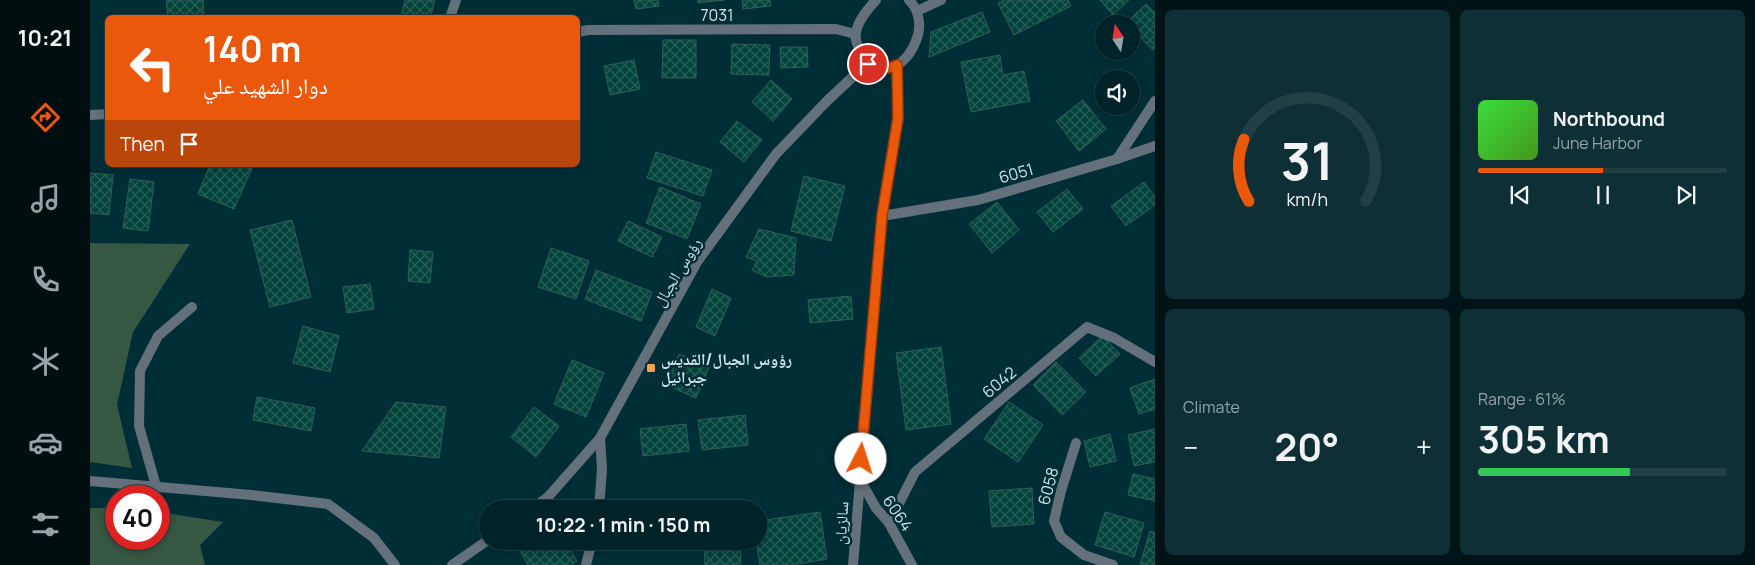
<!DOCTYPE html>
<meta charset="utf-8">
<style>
:root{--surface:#002229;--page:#0e2f35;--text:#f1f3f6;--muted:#95a4a8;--line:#223f46;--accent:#ea580c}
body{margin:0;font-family:Manrope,"Noto Naskh Arabic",sans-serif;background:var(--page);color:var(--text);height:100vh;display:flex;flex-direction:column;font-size:19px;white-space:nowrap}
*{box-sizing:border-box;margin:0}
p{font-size:16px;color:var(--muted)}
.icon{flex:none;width:28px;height:28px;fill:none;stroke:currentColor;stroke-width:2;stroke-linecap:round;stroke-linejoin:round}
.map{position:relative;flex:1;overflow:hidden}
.drawer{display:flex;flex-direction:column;gap:10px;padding:10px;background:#001317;width:600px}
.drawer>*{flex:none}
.guide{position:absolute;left:15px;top:15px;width:475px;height:152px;border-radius:8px;box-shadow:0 2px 8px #0003,0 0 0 1px var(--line);background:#ea580c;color:#fff;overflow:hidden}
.needle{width:32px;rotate:348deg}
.fabs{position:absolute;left:1005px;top:15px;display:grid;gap:10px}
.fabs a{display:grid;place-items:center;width:45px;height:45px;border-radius:50%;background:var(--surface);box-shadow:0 2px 8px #0003,0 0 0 1px var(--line);font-size:25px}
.speed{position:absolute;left:15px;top:485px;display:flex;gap:10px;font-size:25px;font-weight:700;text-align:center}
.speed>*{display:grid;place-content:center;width:65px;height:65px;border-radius:50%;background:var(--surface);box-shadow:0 2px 8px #0003,0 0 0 1px var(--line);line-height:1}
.speed .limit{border:8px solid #d22;background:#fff;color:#111}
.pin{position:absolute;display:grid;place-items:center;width:42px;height:42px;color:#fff;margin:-21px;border:2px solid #fff;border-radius:50%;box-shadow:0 1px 5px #0007}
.me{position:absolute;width:55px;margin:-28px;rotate:5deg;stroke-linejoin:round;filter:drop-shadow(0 0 4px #0008)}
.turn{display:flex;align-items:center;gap:18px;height:105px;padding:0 15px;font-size:22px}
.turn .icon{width:65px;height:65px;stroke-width:2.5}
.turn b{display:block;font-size:35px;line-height:42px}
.then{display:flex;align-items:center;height:48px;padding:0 15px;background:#0003;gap:10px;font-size:19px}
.big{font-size:38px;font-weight:700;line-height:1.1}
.drawer .card{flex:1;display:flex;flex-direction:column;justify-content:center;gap:8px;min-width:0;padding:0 18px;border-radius:8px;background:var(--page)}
.drawer .dial{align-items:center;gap:0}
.dial svg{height:130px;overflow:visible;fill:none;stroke:var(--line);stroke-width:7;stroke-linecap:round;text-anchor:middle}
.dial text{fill:var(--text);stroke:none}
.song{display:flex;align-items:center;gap:15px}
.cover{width:60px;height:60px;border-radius:8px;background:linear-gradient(135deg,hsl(120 70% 55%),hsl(100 70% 35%))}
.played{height:5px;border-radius:2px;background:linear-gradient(90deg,var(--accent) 50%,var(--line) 50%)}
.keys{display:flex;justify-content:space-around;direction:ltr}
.heat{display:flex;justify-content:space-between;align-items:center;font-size:28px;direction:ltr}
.charge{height:8px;border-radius:4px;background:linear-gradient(90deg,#34c759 61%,var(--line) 0)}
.drawer .tiles{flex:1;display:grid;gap:10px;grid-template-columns:repeat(2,1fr)}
.trip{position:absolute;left:389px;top:500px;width:288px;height:50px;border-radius:25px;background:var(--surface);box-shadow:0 2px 8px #0003,0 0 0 1px var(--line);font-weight:700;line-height:50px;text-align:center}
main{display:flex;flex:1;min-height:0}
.dock{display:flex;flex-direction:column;width:90px;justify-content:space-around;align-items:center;background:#000e10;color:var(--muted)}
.dock .icon{width:35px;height:35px}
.dock .active{color:var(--accent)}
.dock b{font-size:22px;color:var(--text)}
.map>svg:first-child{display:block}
</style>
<main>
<nav class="dock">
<b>10:21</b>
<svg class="icon active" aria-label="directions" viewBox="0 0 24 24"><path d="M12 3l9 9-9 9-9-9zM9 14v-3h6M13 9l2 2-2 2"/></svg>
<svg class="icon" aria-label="music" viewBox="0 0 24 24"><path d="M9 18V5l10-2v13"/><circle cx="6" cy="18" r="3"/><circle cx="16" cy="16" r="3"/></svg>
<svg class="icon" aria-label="phone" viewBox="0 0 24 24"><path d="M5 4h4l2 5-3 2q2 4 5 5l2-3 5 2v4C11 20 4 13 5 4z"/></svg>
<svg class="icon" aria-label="climate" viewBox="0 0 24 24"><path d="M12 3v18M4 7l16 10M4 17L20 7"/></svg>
<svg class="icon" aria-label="car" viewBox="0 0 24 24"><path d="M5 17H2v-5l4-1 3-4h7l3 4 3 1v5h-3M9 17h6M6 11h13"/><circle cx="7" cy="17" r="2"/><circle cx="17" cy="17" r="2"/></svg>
<svg class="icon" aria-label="filters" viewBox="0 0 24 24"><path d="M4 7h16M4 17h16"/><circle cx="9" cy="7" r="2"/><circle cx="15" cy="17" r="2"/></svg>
</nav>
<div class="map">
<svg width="1065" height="565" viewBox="0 0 1065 565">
<defs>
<pattern id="building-cross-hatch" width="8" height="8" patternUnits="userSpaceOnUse" patternTransform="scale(1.25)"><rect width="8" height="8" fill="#02433c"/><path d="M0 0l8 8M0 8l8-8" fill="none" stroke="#265e58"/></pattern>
</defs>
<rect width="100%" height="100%" fill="#002e37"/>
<g fill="#365741">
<path d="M0 243 100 244 43 332 27 405 42 468 0 462Z"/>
<path d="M0 508H26V539H69V512L133 522 110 545 115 565H0Z"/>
</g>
<g fill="url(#building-cross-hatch)" stroke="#325c56">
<path d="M76 0H113L114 18H78Z"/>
<path d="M315 0H345L340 18H330L312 13Z"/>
<path d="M544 0H568L569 6 546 9Z"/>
<path d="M608 0H634L608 3Z"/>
<path d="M652 0H680L681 6 653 9Z"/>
<path d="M914 0H978L981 6 924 35 908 3Z"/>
<path d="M1010 0H1039L1023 15Z"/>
<path d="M1056 4 1065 13V48L1063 50 1041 28V24L1036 23Z"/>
<path d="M892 12 900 32 839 57 841 32Z"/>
<path d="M573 40H606V78H572Z"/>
<path d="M642 44 680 45 679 75 641 74Z"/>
<path d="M690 47H717L718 67 691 68Z"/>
<path d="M910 55 913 75 934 71 940 101 881 112 871 62Z"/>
<path d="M544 60 550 89 520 95 514 66Z"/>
<path d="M681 80 702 99 683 121 662 102Z"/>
<path d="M993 100 1016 129 989 151 966 121Z"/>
<path d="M647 121 672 140 654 162 630 142Z"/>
<path d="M566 152 622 170 613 196 557 178Z"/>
<path d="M120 165 163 166 144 209 108 194Z"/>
<path d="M0 173 23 175 19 215 0 213Z"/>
<path d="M714 176 755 186 741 241 701 231Z"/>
<path d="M40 179 64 182 58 231 33 228Z"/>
<path d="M1054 182 1065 197V205L1036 226 1021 206Z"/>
<path d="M570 187 611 204 597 239 556 223Z"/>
<path d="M977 189 993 209 963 232 947 212Z"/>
<path d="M907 202 929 230 902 253 879 224Z"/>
<path d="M202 220 221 297 180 307 160 230Z"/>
<path d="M538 221 572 237 562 257 528 241Z"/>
<path d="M669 229 706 238 704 275 676 277 662 270 667 261 656 257Z"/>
<path d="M461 248 499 261 486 299 448 287Z"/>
<path d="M320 250 343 252 340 283 318 281Z"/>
<path d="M506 270 562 292 551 321 495 299Z"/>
<path d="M280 284 284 309 257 313 253 287Z"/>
<path d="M622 289 641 298 625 336 606 327Z"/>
<path d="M761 296 763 319 720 323 718 300Z"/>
<path d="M213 326 249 336 240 372 203 363Z"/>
<path d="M1012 336 1030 354 1006 376 989 358Z"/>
<path d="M851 347 861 424 816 430 806 353Z"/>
<path d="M589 354 619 367 606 398 576 385Z"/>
<path d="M482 360 514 373 496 417 464 404Z"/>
<path d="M966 362 996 392 972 415 943 385Z"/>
<path d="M1065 379V409L1049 414 1040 388Z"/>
<path d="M167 397 225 408 221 431 163 420Z"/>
<path d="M306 402 356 407 349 458 272 451Z"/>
<path d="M919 402 953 425 928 462 894 439Z"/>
<path d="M444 407 469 426 446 457 421 437Z"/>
<path d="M655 415 658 445 612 450 608 420Z"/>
<path d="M596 424 599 451 553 456 550 429Z"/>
<path d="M1065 429V462L1044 466 1038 435Z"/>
<path d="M1020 434 1026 461 1000 467 994 441Z"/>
<path d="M1043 474 1065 479V501L1038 495Z"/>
<path d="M942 488 944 524 902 527 899 491Z"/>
<path d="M730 512 737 559 701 565H670L666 541H668V521Z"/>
<path d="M1015 512 1054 523 1044 557 1005 545Z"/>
<path d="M1060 531 1065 533V565H1050Z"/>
<path d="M438 541H475L487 561 481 565H438L428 548Z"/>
<path d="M614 541H650L651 565H615Z"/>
</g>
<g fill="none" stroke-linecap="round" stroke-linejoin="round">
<g stroke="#64707b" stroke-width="10">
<path d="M360 18 366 0"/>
<path d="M986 443 971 491 964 521 971 537 994 555 1023 565"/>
<path d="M66 486 49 426 50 371 68 336 102 307"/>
</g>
<g stroke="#64707b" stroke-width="10">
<path d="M488 32 498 30 746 29 765 34"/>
<path d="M0 115 18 114"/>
<path d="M1027 159 1065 101"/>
<path d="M792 216 888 200 1027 159 1065 146"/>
<path d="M769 478 786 508 799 523 822 565"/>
<path d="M0 481 161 495 238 504 284 538 305 565"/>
<path d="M509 509 512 469 510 438"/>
<path d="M799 523 825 472 997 327 1024 338 1065 362"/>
<path d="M496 565 502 541"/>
</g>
<g stroke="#64707b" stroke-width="10">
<path d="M786 0C778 9 769 19 766 32 765 38 767 45 770 50 772 54 775 60 778 63 782 69 789 69 795 69 813 67 823 51 828 35 831 22 828 9 819 0"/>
<path d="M827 11 851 0"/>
<path d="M442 509 458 497 510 438 607 262 686 154 737 101 769 71 778 64"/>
<path d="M362 565 398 540"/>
<path d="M763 565 792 216 808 117 807 65"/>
</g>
</g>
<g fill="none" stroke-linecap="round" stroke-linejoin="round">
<g stroke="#983908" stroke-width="12">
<path id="route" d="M771 459 792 216 808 118 807 65C796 70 789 70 778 64"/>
</g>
<use href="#route" stroke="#ea580c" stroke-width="9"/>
</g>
<rect fill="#f7a149" stroke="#002e37" stroke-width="2" x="556" y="363" width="10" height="10" rx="2.5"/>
<g text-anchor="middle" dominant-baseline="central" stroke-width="5" stroke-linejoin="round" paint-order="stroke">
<g font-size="16" fill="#cee3e9" stroke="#002e37">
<text x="627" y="15">7031</text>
<text transform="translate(926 173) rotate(-16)">6051</text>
<text transform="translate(587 272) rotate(-59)">رؤوس الجبال</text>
<text transform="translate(909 382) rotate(-40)">6042</text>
<text transform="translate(958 486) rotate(-75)">6058</text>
<text transform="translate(808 513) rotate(56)">6064</text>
<text transform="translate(751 523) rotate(-86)">سالزيان</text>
</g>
<g font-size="16" font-weight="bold" fill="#cee3e9" stroke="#002e37" text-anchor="start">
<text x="571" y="359">رؤوس الجبال/القديس<tspan x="571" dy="18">جبرائيل</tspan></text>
</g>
</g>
</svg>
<div class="fabs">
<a><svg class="needle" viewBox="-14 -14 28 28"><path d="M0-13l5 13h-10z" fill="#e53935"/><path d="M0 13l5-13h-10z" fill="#95a4a8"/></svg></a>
<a><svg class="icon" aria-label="sound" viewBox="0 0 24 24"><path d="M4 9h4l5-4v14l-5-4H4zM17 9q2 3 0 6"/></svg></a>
</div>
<div class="speed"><div class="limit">40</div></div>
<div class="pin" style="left:778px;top:64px;background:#d93025"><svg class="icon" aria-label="arrive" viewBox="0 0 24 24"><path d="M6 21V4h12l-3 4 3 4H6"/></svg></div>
<svg class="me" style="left:771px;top:459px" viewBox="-20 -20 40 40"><circle r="19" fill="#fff"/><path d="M0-13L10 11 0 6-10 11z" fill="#ea580c"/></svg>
<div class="trip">10:22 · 1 min · 150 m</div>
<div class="guide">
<div class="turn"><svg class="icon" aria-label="left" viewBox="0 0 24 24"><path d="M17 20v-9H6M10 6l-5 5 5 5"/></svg><div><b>140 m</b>دوار الشهيد علي</div></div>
<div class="then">Then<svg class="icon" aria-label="arrive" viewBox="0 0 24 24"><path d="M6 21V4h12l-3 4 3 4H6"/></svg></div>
</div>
</div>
<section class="drawer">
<div class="tiles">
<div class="card dial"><svg viewBox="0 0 100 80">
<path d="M14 69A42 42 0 1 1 86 69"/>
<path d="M14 69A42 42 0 0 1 11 31" stroke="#ea580c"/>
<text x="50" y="56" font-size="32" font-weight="700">31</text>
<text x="50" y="72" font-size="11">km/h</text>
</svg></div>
<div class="card">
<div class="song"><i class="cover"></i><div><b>Northbound</b><p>June Harbor</p></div></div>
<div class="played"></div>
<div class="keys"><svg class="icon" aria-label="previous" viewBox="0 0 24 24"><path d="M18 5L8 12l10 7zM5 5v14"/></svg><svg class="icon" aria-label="pause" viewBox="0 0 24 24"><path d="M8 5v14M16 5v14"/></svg><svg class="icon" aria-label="next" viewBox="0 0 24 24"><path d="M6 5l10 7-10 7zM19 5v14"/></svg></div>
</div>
<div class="card"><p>Climate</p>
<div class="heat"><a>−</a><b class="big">20°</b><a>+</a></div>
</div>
<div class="card"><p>Range · 61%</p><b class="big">305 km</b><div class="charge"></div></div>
</div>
</section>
</main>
